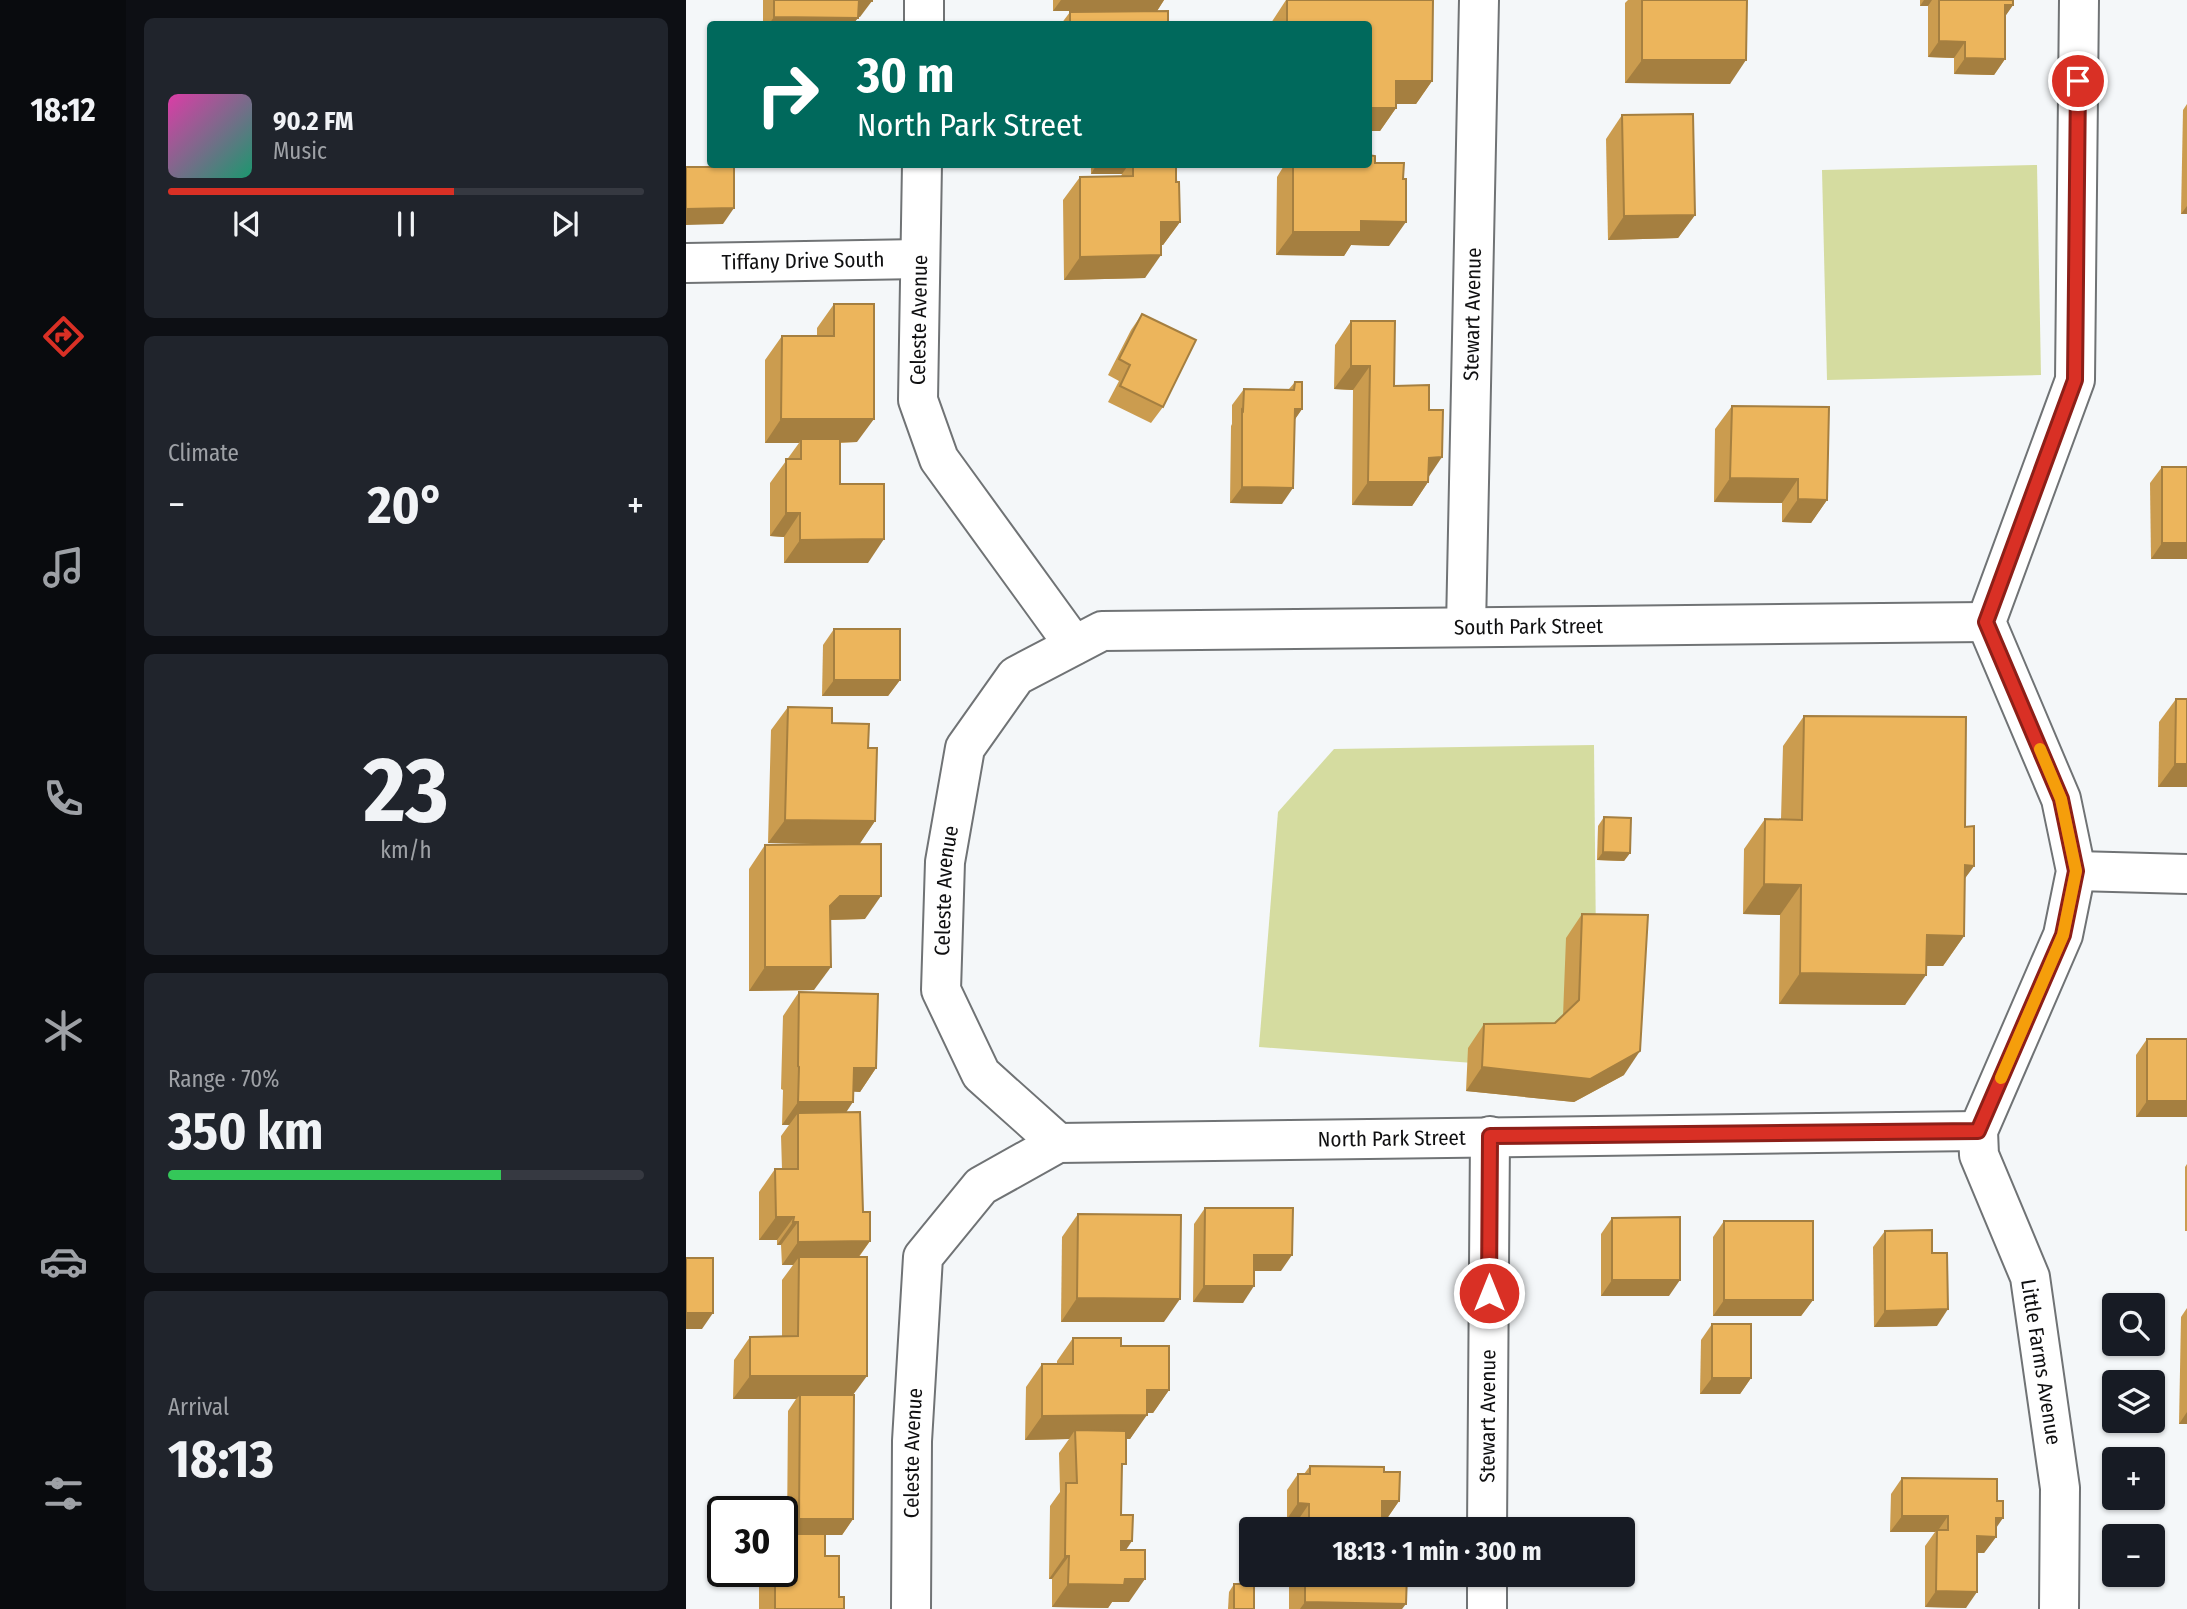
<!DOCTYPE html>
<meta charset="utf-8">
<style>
:root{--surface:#171b24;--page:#20242c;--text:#f1f3f6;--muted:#9ea1a6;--line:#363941;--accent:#d93025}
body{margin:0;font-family:"Fira Sans Condensed",sans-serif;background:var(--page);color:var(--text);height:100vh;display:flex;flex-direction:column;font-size:26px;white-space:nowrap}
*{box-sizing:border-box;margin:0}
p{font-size:23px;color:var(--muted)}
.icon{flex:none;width:38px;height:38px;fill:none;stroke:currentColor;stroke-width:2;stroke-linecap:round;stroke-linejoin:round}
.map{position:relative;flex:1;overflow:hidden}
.panel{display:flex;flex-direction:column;gap:18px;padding:18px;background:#0d0f14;width:560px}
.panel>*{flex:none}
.banner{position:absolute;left:21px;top:21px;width:665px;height:147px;border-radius:7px;box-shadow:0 2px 5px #0004;background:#00695c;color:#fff;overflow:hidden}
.tools{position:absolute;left:1416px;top:1293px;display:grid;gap:14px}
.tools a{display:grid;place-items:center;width:63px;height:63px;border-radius:7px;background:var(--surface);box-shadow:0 2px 5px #0004;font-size:35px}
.speed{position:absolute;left:21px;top:1496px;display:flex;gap:14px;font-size:35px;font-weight:700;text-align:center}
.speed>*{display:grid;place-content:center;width:91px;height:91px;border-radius:50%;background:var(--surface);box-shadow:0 2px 5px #0004;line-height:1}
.speed .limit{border:4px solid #111;border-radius:10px;background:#fff;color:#111}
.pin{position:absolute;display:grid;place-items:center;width:60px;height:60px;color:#fff;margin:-30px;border:4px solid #fff;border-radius:50%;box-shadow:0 2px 7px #0007}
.me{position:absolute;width:77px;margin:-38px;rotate:0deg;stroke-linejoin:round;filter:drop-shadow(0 0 5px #0008)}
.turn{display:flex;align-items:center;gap:24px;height:147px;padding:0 35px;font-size:32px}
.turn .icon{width:91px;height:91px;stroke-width:2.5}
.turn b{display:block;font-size:49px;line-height:60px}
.big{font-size:52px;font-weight:700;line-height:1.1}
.panel .card{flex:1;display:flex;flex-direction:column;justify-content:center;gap:10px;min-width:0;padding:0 24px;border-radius:10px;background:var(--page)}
.panel .dial{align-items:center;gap:0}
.dial b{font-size:91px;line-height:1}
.song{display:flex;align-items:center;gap:21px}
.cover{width:84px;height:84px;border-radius:10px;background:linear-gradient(135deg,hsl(320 70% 55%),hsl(160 70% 35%))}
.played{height:7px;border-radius:4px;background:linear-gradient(90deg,var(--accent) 60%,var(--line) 60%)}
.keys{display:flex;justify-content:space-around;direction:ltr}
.heat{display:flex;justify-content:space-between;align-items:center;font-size:38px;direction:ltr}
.charge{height:10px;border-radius:5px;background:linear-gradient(90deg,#34c759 70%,var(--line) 0)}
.trip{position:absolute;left:553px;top:1517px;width:396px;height:70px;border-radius:7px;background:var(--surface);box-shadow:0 2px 5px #0004;font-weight:700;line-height:70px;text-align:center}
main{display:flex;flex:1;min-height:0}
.dock{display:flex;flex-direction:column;width:126px;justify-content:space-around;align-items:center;background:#090b0e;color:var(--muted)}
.dock .icon{width:49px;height:49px}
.dock .active{color:var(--accent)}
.dock b{font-size:32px;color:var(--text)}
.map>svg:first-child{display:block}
</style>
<main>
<nav class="dock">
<b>18:12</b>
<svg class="icon active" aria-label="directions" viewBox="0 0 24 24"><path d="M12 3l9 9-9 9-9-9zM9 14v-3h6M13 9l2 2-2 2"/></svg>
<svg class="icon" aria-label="music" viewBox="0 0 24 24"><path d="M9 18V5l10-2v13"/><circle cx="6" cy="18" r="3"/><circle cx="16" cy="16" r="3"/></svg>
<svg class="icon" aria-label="phone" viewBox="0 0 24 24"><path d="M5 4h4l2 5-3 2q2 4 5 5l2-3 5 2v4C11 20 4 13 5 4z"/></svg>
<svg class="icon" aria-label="climate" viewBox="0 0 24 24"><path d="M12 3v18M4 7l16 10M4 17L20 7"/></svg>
<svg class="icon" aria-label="car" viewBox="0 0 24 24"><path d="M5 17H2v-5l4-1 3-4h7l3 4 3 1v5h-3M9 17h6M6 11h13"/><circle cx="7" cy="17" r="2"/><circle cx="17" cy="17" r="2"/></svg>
<svg class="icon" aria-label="filters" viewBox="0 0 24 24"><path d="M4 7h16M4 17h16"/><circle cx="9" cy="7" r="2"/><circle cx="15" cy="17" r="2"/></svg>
</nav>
<section class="panel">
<div class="card">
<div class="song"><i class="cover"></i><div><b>90.2 FM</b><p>Music</p></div></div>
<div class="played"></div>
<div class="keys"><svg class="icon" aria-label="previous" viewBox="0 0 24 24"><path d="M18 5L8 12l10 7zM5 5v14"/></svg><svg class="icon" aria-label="pause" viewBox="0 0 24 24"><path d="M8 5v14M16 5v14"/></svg><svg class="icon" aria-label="next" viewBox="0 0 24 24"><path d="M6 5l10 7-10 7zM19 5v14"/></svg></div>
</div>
<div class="card"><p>Climate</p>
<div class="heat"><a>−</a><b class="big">20°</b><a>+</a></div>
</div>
<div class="card dial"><b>23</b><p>km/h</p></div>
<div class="card"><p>Range · 70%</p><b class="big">350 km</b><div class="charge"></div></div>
<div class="card"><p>Arrival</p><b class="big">18:13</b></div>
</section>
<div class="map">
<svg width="1501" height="1609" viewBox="0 0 1501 1609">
<rect width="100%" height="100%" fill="#f4f7f9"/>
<g fill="#d5dca0">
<path d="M1351 165 1355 375 1141 380 1136 170Z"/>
<path d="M908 745 911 1046 879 1070 573 1047 592 812 648 749Z"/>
</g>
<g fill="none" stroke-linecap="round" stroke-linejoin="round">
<g stroke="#707375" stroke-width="42">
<g id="minor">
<path d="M238 24V0"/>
<path d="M236 164 232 400 253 459 388 645"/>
<path id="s1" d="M0 263 234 259"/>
<path id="s2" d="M780 627 793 0"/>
<path d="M1390 871 1501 874"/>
<path id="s3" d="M372 1143 295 1074 255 990 259 862 279 748 330 676 416 631 1300 622"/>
<path id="s4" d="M801 1530 804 1136"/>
<path id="s5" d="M225 1609 226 1441 237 1257 295 1186 372 1143 1292 1131"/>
<path d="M801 1609V1575"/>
<path d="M1373 1609 1374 1488 1344 1277 1293 1155 1292 1131 1377 935 1390 871 1375 799 1300 622 1389 380 1393 0"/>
</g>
</g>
<use href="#minor" stroke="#fff" stroke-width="38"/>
</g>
<g fill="#cb9c4f">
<path d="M77 0H186L167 24H77Z"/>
<path d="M367 0H478L471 11 482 24H375L384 12 421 11H367Z"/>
<path d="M600 0H747L746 81 730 104H710V108L694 131H682V24H585V23Z"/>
<path d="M942 0H1061L1044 84 939 83V3Z"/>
<path d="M1234 0H1327V5L1319 16V59L1308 75 1268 74V58L1242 57V6H1234Z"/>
<path d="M1501 104V214H1495L1497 110Z"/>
<path d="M936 115 1009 215 992 238 922 240 920 139Z"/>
<path d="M689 163 703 246 665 245 658 256 590 255 591 177 599 164H682Z"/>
<path d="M405 164H490L494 222 477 245H475L459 278 378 280 377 200 394 177 435 176 436 174H405Z"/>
<path d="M148 304 171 442 154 443V484L182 563H98V537L84 536V483L113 443H79V360L96 336H131V328Z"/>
<path d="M456 314 477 407 465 423 422 402 433 381 422 375 445 330Z"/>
<path d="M665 321 708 386 743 410 742 482 726 506 666 505 667 390 648 389 649 345Z"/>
<path d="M609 382 616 409 609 419 596 504 544 503 545 426 546 424V405L558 389H603Z"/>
<path d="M1046 406 1141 500 1125 523 1096 522V503L1028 502 1029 429Z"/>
<path d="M1476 467H1501V559H1465L1464 483Z"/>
<path d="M148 629 214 680 202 696H136L137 645Z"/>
<path d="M1490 699H1501V787H1472L1473 722Z"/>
<path d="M102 707 146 723 182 748 189 821 173 844 179 919 145 920 128 990 63 991V869L79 845 153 844 82 843 85 730Z"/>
<path d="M1118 716 1279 827 1288 866 1279 878 1278 936 1257 966H1240L1219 1005 1093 1004 1094 915 1057 914 1058 849 1079 819H1095L1097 746Z"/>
<path d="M918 817 944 853 938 861 911 860 912 826Z"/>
<path d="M896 914 938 1075 888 1102 780 1091 782 1048 798 1024 869 1023 877 1016 880 938Z"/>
<path d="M113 992 190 1068 174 1092 168 1091 160 1112 177 1212 184 1241 173 1257 167 1395V1519L156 1535H139V1556L158 1609H73V1572H96L101 1534 102 1411 110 1399H47L48 1360 64 1337 96 1336V1280L107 1265H96L95 1245H91V1240H73V1192L89 1169H96L95 1136 103 1125H96L97 1090 95 1089 97 1016Z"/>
<path d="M1461 1039H1501V1117H1450V1055Z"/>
<path d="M1501 1164V1231H1499V1167Z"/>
<path d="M519 1208 595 1271H568L557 1303 507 1302 508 1224Z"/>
<path d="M392 1214 478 1322H375L376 1237Z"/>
<path d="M926 1218 983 1296H915V1234Z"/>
<path d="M1038 1221 1127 1300 1115 1316H1027V1237Z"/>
<path d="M1199 1231 1246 1253 1251 1326 1188 1327 1187 1247Z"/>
<path d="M1501 1308V1424H1493L1495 1317Z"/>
<path d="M1026 1324 1065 1378 1054 1394H1014L1015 1340Z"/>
<path d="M387 1338 435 1346 483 1390 467 1413H461L444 1439H440L436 1469 435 1515 440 1550 443 1602H426L422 1608 366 1607V1579H363L364 1506 374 1492 373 1453 383 1439 339 1440 340 1387 356 1364H371V1361Z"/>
<path d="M624 1466 698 1472 713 1501 702 1517H696L694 1527 750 1530H612V1520L601 1519V1490L612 1474H618Z"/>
<path d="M1216 1478 1310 1528V1537L1298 1553H1291L1280 1608 1239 1607V1546L1249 1532H1204L1205 1494Z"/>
<path d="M603 1575H741L733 1587H720L716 1609H603Z"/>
<path d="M548 1584 568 1609H542L543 1592Z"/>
</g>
<g fill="#a57f40">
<path d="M173 0 186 1 174 17 161 16Z"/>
<path d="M375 0H478L471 11H367Z"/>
<path d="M1238 0H1246L1242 6H1234Z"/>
<path d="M1319 5H1327L1316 21Z"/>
<path d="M88 17 172 18 167 24H83Z"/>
<path d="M1253 41 1279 42 1268 58 1242 57Z"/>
<path d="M1279 58 1319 59 1308 75 1268 74Z"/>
<path d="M956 60H1060L1044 84 939 83Z"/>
<path d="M710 81H746L730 104H694Z"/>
<path d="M682 108H710L694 131H682Z"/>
<path d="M411 164H443L436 174H405Z"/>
<path d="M1501 206V214H1495Z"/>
<path d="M48 208 37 224 0 225V209Z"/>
<path d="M1009 215 992 238 922 240 938 216Z"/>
<path d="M675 221 720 222 703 246 665 245 658 256 590 255 607 232Z"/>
<path d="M475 222H494L477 245 458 246Z"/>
<path d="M475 255 459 278 378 280 394 257Z"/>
<path d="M665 366H684L667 390 648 389Z"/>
<path d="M609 409H616L605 425Z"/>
<path d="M95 419H188L171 442 115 443V439L113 443H79Z"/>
<path d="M756 457 740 481 743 458Z"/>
<path d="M1044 478 1112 479 1096 503 1028 502Z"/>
<path d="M682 482H742L726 506 666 505Z"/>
<path d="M556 487 607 488 596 504 544 503Z"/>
<path d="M1112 499 1141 500 1125 523 1096 522Z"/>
<path d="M100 513H114L98 537 84 536Z"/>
<path d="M198 539 182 563H98L114 540Z"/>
<path d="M1476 543H1501V559H1465Z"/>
<path d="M148 680H214L202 696H136Z"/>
<path d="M1489 764H1501V787H1472Z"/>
<path d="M99 820 189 821 173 845 82 843Z"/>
<path d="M917 852 944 853 938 861 911 860Z"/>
<path d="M1279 865 1288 866 1266 896Z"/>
<path d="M1078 884 1115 885 1094 915 1057 914Z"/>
<path d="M154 896H195L179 919 138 920 144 906Z"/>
<path d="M1241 935 1278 936 1257 966H1220Z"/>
<path d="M79 967H145L128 990 63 991Z"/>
<path d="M1114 973 1240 975 1219 1005 1093 1004Z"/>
<path d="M954 1051 938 1075 888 1102 780 1091 796 1067Z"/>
<path d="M168 1068H190L174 1092 151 1091Z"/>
<path d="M1461 1101H1501V1117H1450Z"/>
<path d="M112 1102H167L151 1126 112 1113 103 1125H96Z"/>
<path d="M90 1217H108L91 1240H73Z"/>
<path d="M107 1222H112L95 1245H91Z"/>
<path d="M184 1241 167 1264 113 1257 107 1265H96L112 1242Z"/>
<path d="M568 1255H606L595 1271H557Z"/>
<path d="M926 1280H994L983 1296H915Z"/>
<path d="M518 1286H568L557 1303 507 1302Z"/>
<path d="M391 1298 494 1299 478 1322H375Z"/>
<path d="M1038 1300H1127L1115 1316H1027Z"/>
<path d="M1262 1309 1251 1326 1188 1327 1199 1311Z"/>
<path d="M0 1313H27L16 1329H0Z"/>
<path d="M64 1376H181L164 1399 114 1395 110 1399H47Z"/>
<path d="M1026 1378H1065L1054 1394H1014Z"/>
<path d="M461 1390H483L467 1413H445Z"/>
<path d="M1501 1412V1424H1493Z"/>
<path d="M461 1415 444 1439H389V1430L383 1439 339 1440 356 1416Z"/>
<path d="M696 1501H713L702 1517H685Z"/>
<path d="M612 1503 623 1504 612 1520 601 1519Z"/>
<path d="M1216 1516H1262L1251 1532V1530L1249 1532H1204Z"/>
<path d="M1310 1518H1317L1306 1534Z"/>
<path d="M113 1519H167L156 1535H101Z"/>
<path d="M623 1525H696L693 1530H620Z"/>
<path d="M1291 1536 1310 1537 1298 1553H1280Z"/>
<path d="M435 1541H446L430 1565Z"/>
<path d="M379 1556H383L366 1579H363Z"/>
<path d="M713 1575H741L733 1587 705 1586Z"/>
<path d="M439 1579H459L443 1602H426L422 1608 366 1607 382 1584Z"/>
<path d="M1250 1591 1291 1592 1280 1608 1239 1607Z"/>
<path d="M619 1602 720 1604 716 1609H614Z"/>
</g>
<g fill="#ecb55c" stroke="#a57f40" stroke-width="2">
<path d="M88 0H186V1L173 0 172 18 88 17Z"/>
<path d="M601 0H747L746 81H710V108H682V24H601Z"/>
<path d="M956 0H1061L1060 60H956Z"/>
<path d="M1253 0H1327V5H1319V59L1279 58V42L1253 41Z"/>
<path d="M482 11V24H384V12Z"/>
<path d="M1007 114 1009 215 938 216 936 115Z"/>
<path d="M682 155 689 156V163H718L717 179H720V222L675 221V232H607V164H682Z"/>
<path d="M447 164H490V182H493L494 222H475V255L394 257V177L447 176Z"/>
<path d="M0 167H48V208L0 209Z"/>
<path d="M148 304H188V419H95L96 336H148Z"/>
<path d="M456 314 510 340 477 407 434 386 444 365 433 359Z"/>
<path d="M665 321H709L708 386 743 385V410H757L756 457 743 458 742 482H682L684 366H665Z"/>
<path d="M609 382H616V409H609L607 488 556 487V410L557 411 558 389 608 390Z"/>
<path d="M1046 406 1143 407 1141 500 1112 499V479L1044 478Z"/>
<path d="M115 439H154V484H198V539L114 540V513H100V459H115Z"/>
<rect x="1476" y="467" width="25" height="76"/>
<rect x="148" y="629" width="66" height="51"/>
<path d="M1490 699H1501V764H1489Z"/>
<path d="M102 707 146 708V723L183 724 182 748H191L189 821 99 820Z"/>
<path d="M1118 716 1280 717 1279 827 1288 826V866L1279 865 1278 936 1241 935 1240 975 1114 973 1115 885 1078 884 1079 819 1116 820Z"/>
<path d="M918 817 945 818 944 853 917 852Z"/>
<path d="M195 844V896H154L144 906 145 967H79V845Z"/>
<path d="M896 914 962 915 954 1051 904 1079 796 1067 798 1024 869 1023 893 1000Z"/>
<path d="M113 992 192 994 190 1068H168L167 1102H112L113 1067 112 1066Z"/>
<rect x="1461" y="1039" width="40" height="62"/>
<path d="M174 1112 177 1212H184V1241L112 1242V1222H107L108 1217H90L89 1169H112V1113Z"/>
<path d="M519 1208H607L606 1255H568V1286H518Z"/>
<path d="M392 1214 495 1215 494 1299 391 1298Z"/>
<path d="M994 1217V1280H926V1218Z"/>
<rect x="1038" y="1221" width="89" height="79"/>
<path d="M1246 1230V1253H1261L1262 1309 1199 1311V1231Z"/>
<path d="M113 1257H181V1376H64V1337L112 1336Z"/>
<rect x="0" y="1258" width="27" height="55"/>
<rect x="1026" y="1324" width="39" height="54"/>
<path d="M387 1338H435V1346H483V1390H461V1415L356 1416V1364H387Z"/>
<path d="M114 1395H168L167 1519H113Z"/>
<path d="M389 1430 440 1431V1464H436L435 1515H447L446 1541H435V1550H459V1579H439L438 1585 382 1584 383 1556H379L380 1483H391Z"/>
<path d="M624 1466 698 1467V1472H714L713 1501H696V1525H623V1504L612 1503V1474H624Z"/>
<path d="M1216 1478 1311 1479V1501H1317V1518H1310V1537L1291 1536V1592L1250 1591 1251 1530H1262V1516H1216Z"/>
<path d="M620 1527 750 1528V1530H620Z"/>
<path d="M96 1534H139V1556H153V1597H158V1609H89V1572H96Z"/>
<path d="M619 1575H721L720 1604 619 1602Z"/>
<rect x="548" y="1584" width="20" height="25"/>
</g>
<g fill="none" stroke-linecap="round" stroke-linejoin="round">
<g stroke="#8d1f18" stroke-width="18">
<path id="route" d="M803 1293 804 1136 1292 1131 1377 935 1390 871 1375 799 1300 622 1389 380 1392 81"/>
</g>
<use href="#route" stroke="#d93025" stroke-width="12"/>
<path stroke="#f59e0b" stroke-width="12" d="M1315 1078 1377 935 1390 871 1375 799 1354 749"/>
</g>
<g text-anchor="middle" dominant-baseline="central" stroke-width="6" stroke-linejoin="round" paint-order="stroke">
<g font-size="21" fill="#0f0f10" stroke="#fff">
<text stroke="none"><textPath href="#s1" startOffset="117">Tiffany Drive South</textPath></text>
<text stroke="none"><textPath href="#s2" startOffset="313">Stewart Avenue</textPath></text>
<text transform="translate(233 320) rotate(-89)">Celeste Avenue</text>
<text stroke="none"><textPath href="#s3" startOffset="1052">South Park Street</textPath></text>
<text stroke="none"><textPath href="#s3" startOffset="296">Celeste Avenue</textPath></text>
<text stroke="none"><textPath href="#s5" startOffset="866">North Park Street</textPath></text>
<text transform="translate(1355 1362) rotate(81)">Little Farms Avenue</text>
<text stroke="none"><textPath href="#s4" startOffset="114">Stewart Avenue</textPath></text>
<text stroke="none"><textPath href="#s5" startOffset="156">Celeste Avenue</textPath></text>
</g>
</g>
</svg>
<div class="tools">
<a><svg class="icon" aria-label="search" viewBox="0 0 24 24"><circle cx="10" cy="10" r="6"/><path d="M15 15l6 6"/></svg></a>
<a><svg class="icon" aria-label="layers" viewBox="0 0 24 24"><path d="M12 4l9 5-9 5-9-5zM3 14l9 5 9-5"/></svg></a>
<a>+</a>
<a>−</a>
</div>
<div class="speed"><div class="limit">30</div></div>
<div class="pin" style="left:1392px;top:81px;background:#d93025"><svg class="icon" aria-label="arrive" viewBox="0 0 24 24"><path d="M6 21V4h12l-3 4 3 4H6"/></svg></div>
<svg class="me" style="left:803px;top:1293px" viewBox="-20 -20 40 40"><circle r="17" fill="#d93025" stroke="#fff" stroke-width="3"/><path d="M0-11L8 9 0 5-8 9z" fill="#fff"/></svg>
<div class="trip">18:13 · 1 min · 300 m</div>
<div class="banner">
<div class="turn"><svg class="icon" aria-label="right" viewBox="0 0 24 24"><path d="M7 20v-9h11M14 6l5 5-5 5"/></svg><div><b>30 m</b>North Park Street</div></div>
</div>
</div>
</main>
